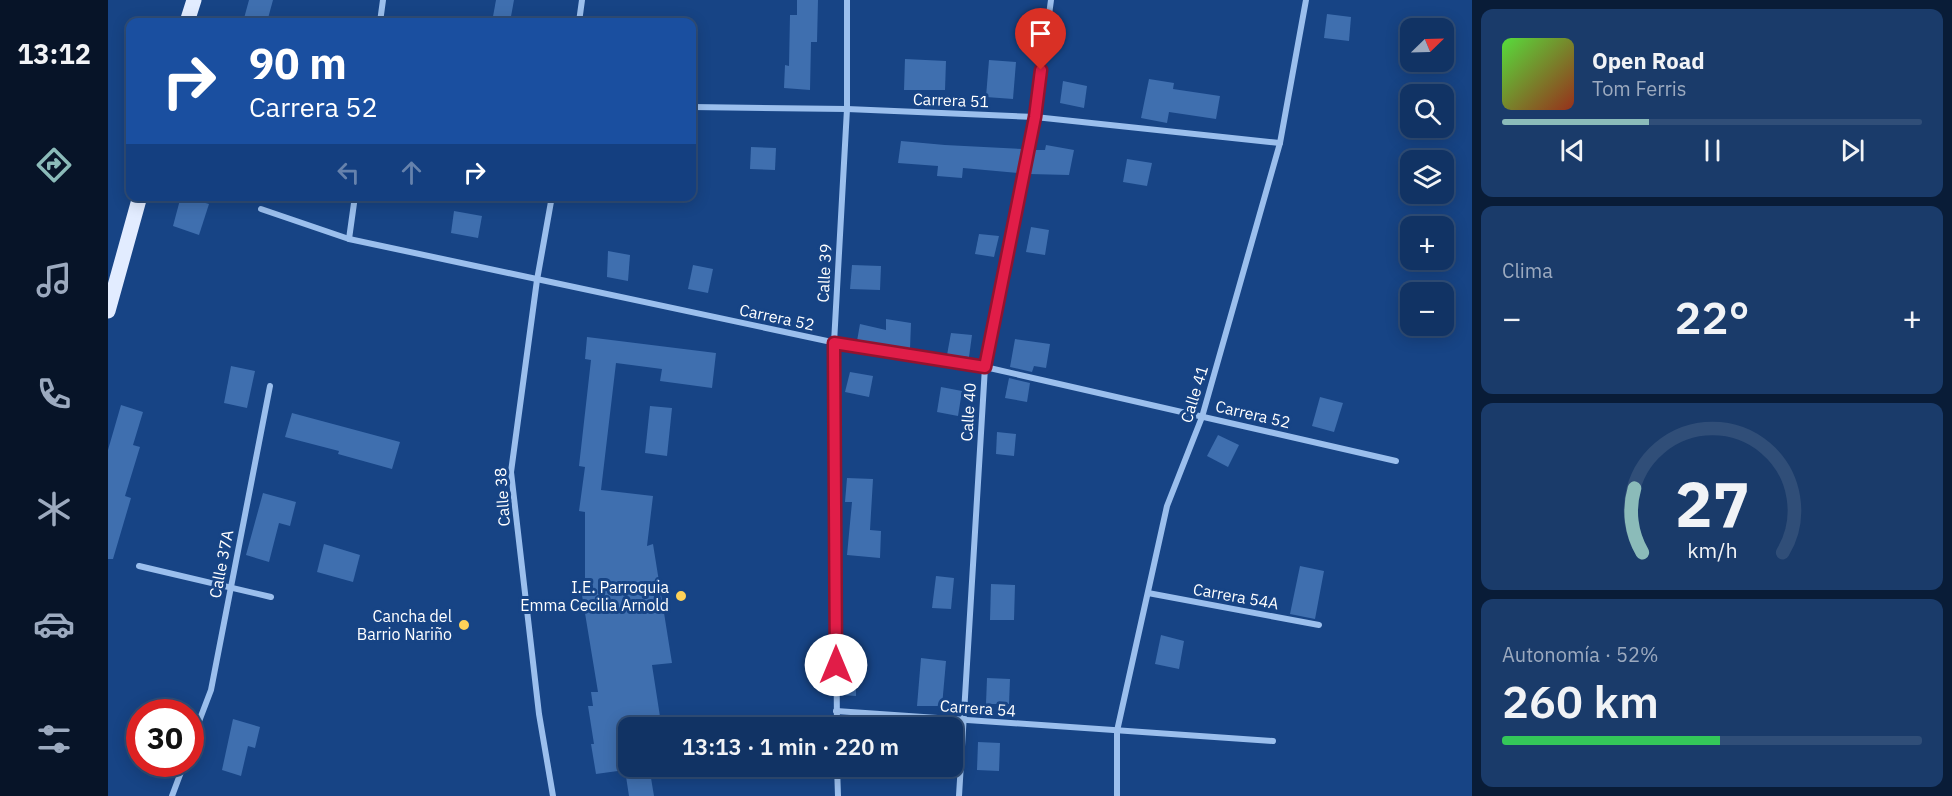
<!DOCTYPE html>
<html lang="es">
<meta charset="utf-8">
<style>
:root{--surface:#113364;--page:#1a3b6a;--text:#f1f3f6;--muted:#9caabf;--line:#304e78;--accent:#8bbbb9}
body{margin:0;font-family:"IBM Plex Sans",sans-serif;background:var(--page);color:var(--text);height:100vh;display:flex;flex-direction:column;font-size:22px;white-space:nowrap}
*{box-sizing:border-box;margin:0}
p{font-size:20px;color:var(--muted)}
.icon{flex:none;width:33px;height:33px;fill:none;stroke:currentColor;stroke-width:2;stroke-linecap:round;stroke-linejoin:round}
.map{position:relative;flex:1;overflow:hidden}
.panel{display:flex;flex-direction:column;gap:9px;padding:9px;background:#091c37;width:480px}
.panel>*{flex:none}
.banner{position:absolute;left:18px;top:18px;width:570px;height:183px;border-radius:12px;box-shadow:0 3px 15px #0003,0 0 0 2px var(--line);background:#1a4fa0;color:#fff;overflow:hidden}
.needle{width:39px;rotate:67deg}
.tools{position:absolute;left:1292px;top:18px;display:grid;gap:12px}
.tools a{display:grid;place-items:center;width:54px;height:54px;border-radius:12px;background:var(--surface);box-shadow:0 3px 15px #0003,0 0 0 2px var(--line);font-size:30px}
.speed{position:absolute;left:18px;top:699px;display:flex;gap:12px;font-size:30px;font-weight:700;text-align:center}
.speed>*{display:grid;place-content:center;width:78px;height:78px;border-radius:50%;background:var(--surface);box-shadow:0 3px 15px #0003,0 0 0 2px var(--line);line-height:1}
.speed .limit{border:9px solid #d22;background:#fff;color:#111}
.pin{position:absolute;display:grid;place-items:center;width:51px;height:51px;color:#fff;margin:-62px -26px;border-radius:50% 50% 50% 0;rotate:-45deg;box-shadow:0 0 6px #0007}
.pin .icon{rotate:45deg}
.me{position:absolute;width:66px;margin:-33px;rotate:0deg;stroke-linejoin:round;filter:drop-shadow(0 0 4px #0008)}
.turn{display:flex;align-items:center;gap:21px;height:126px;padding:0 24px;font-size:27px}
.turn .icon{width:78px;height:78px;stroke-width:2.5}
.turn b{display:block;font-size:42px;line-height:51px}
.lanes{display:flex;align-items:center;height:57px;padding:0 24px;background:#0003;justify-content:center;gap:30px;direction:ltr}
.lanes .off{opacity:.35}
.big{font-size:45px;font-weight:600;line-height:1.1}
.panel .widget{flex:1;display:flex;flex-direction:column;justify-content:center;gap:9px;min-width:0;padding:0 21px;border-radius:12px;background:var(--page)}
.panel .dial{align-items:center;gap:0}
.dial svg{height:156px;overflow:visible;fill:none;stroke:var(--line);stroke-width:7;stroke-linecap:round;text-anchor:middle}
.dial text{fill:var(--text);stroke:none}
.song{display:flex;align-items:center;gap:18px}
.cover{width:72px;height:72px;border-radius:9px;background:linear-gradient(135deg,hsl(110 70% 55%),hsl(10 70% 35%))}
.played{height:6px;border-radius:3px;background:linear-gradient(90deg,var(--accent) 35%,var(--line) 35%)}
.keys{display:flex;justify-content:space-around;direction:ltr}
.heat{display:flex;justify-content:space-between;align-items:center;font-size:33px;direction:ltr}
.charge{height:9px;border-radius:4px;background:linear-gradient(90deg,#34c759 52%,var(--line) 0)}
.trip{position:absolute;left:510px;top:717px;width:345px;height:60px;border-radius:12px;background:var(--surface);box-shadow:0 3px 15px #0003,0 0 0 2px var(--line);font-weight:600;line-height:60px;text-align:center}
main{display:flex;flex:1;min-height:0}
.tabs{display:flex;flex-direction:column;width:108px;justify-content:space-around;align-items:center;background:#071428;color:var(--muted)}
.tabs .icon{width:42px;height:42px}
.tabs .current{color:var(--accent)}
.tabs b{font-size:27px;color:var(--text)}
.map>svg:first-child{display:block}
</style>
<main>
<nav class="tabs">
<b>13:12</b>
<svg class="icon current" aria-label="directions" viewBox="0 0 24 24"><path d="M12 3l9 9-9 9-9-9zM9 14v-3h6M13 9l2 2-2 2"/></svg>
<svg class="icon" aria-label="music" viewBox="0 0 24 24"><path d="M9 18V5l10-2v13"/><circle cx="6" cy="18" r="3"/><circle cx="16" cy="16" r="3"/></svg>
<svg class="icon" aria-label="phone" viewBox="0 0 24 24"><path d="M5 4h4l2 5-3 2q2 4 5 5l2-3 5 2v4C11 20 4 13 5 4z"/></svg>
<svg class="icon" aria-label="climate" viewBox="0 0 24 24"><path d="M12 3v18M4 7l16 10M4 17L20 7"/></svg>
<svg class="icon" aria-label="car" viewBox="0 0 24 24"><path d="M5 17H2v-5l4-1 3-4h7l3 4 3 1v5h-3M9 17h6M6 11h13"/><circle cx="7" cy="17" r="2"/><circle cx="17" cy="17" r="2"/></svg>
<svg class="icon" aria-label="filters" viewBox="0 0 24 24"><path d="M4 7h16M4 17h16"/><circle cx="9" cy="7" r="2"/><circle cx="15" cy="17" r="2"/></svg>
</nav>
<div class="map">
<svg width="1364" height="796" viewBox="0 0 1364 796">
<rect width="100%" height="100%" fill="#174485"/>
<g fill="#3f6faf">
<path d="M141 0H165L159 22H135Z"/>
<path d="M388 0H406L402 22H384Z"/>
<path d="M689 0H710L709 42H703L702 90 676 88 677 65 681 66 682 15H689Z"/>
<path d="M1219 14 1243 17 1241 41 1216 38Z"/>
<path d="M797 59 838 61 837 90H796Z"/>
<path d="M881 60 908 62 905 99 878 97Z"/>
<path d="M1041 79 1066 83 1065 89 1112 96 1108 119 1061 112 1059 123 1033 118Z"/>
<path d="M955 81 979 86 976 108 952 103Z"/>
<path d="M793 141 837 145 915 149 911 173 855 168 854 178 829 176 830 166 790 163Z"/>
<path d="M938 145 966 150 961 175 921 174 926 150H937Z"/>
<path d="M643 147 668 148 667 170 642 169Z"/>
<path d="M1019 159 1044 163 1039 186 1015 182Z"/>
<path d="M73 196 101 204 91 235 65 226Z"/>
<path d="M346 211 374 216 370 238 343 233Z"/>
<path d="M923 227 941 230 937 255 918 252Z"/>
<path d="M871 234 891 236 886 257 867 254Z"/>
<path d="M500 251 522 255 520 281 499 277Z"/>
<path d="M585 265 605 269 600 293 580 289Z"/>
<path d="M744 265 773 266 772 290 742 289Z"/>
<path d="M778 319 803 323 802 349 749 341 752 324 778 330Z"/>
<path d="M843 333 864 335 861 357 839 355Z"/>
<path d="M479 337 608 353 604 388 552 381 554 369 508 363 493 490 545 496 539 546 545 544 564 663 544 665 553 723 520 728V766H541L546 796H521L517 770 488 774 483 744H486L480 706H485L483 692H490L474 595H477V512L471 511 477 467 471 466 483 360 477 359Z"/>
<path d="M907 339 942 344 938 368 926 366 924 372 902 367Z"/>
<path d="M123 366 147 371 139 408 116 403Z"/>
<path d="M742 372 765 376 761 397 737 392Z"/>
<path d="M901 378 922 383 919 402 897 398Z"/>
<path d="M833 387 854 391 850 416 829 412Z"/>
<path d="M1212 397 1235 403 1226 432 1204 426Z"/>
<path d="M13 405 35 412 25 445 32 447 17 496 23 498 5 559H0V450Z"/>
<path d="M542 406 564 408 559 456 537 453Z"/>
<path d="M184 413 292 442 284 469 230 454 231 451 177 437Z"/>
<path d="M889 432 908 434 906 456 888 454Z"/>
<path d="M1110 435 1131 445 1120 467 1099 456Z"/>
<path d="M739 478 765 479 762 530 773 531 772 558 739 555 744 502H737Z"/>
<path d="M155 493 188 502 182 526 171 523 161 562 138 555Z"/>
<path d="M216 544 252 555 245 582 209 572Z"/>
<path d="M1192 566 1216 571 1207 619 1182 614Z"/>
<path d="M828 576 846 578 843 609 824 608Z"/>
<path d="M883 584 907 585 906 620H882Z"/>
<path d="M1053 635 1076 641 1071 669 1047 664Z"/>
<path d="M813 658 838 661 834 706H809Z"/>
<path d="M734 669H748V696L734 695Z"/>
<path d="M879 678 902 679 901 704H878Z"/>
<path d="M125 719 152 727 147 748 140 746 133 776 114 770Z"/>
<path d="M870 742 892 743 891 771 869 770Z"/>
</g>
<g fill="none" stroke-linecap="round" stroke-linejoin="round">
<g stroke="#9bbfed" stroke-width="6">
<path d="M272 22 275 0"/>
<path d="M471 22 474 0"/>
<path d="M584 107 739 109 927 117 1172 143"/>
<path d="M444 196 429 280 403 472 431 714 445 796"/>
<path d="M153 209 241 239 719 341 877 367 1288 461"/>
<path d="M241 239 247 196"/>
<path d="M31 566 163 597"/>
<path d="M1040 593 1211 625"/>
<path d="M728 711 1165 741"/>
<path d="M729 728 726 343 739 109V0"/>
<path d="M82 745 103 690 162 386"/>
<path d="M729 766 730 796"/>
<path d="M64 796 76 764"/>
<path d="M851 796 877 367 927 117 943 0"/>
<path d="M1009 796V731L1059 506 1094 417 1172 143 1198 0"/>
</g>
<g stroke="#e2ecff" stroke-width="15">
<path d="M79 22 86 0"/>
<path d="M0 311 32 196"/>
</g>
</g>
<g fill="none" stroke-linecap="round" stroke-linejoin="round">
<g stroke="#92132f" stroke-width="15">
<path id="route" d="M728 665 726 343 877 367 927 117 933 70"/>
</g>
<use href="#route" stroke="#e11d48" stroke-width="10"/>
</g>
<g fill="#ffd258" stroke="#174485" stroke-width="2">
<circle cx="573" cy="596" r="6"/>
<circle cx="356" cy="625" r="6"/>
</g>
<g text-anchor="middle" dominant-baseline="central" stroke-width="6" stroke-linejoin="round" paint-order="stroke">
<g font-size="16" fill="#fff" stroke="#174485">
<text transform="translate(843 100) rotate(2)">Carrera 51</text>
<text transform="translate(716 273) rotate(-87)">Calle 39</text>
<text transform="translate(669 317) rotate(12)">Carrera 52</text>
<text transform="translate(1086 394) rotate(-73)">Calle 41</text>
<text transform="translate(860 412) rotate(-86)">Calle 40</text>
<text transform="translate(1145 414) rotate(13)">Carrera 52</text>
<text transform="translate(394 497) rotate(-94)">Calle 38</text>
<text transform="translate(113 564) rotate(-79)">Calle 37A</text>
<text transform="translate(1128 596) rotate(10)">Carrera 54A</text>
<text transform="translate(870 708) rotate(4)">Carrera 54</text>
</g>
<g font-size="16" fill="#fff" stroke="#174485" text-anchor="end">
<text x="561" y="587">I.E. Parroquia<tspan x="561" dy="18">Emma Cecilia Arnold</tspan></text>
<text x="344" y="616">Cancha del<tspan x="344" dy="18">Barrio Nariño</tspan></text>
</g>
</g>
</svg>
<div class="tools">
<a><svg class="needle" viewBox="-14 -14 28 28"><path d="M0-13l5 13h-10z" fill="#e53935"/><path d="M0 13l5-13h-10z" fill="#9caabf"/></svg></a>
<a><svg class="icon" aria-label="search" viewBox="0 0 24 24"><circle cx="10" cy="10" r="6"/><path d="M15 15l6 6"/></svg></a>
<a><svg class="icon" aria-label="layers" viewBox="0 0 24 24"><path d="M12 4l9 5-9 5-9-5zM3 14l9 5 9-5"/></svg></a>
<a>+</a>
<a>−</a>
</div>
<div class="speed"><div class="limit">30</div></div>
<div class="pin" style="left:933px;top:70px;background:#d93025"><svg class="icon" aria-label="arrive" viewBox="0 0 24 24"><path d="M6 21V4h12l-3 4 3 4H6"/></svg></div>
<svg class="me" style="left:728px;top:665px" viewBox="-20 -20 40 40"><circle r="19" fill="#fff"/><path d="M0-13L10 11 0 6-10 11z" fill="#e11d48"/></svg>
<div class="trip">13:13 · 1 min · 220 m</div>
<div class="banner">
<div class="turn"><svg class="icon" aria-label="right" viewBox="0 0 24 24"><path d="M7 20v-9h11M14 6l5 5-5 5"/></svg><div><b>90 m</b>Carrera 52</div></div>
<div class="lanes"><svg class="icon off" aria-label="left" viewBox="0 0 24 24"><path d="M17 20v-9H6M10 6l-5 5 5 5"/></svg><svg class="icon off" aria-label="ahead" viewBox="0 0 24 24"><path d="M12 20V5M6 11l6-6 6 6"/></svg><svg class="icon" aria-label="right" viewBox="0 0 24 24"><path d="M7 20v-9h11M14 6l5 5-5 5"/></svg></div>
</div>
</div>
<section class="panel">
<div class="widget">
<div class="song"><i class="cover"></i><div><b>Open Road</b><p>Tom Ferris</p></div></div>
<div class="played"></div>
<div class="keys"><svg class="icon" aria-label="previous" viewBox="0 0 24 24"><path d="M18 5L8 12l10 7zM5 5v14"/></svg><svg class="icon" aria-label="pause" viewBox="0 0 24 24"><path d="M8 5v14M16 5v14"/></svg><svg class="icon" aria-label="next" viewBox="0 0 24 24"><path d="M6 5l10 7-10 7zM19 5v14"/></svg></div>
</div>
<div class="widget"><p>Clima</p>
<div class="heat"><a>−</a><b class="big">22°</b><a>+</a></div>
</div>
<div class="widget dial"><svg viewBox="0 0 100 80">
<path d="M14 69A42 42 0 1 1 86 69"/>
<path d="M14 69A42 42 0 0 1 10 36" stroke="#8bbbb9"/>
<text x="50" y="56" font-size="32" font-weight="700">27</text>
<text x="50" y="72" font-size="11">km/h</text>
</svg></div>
<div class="widget"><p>Autonomía · 52%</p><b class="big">260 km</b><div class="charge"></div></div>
</section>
</main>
